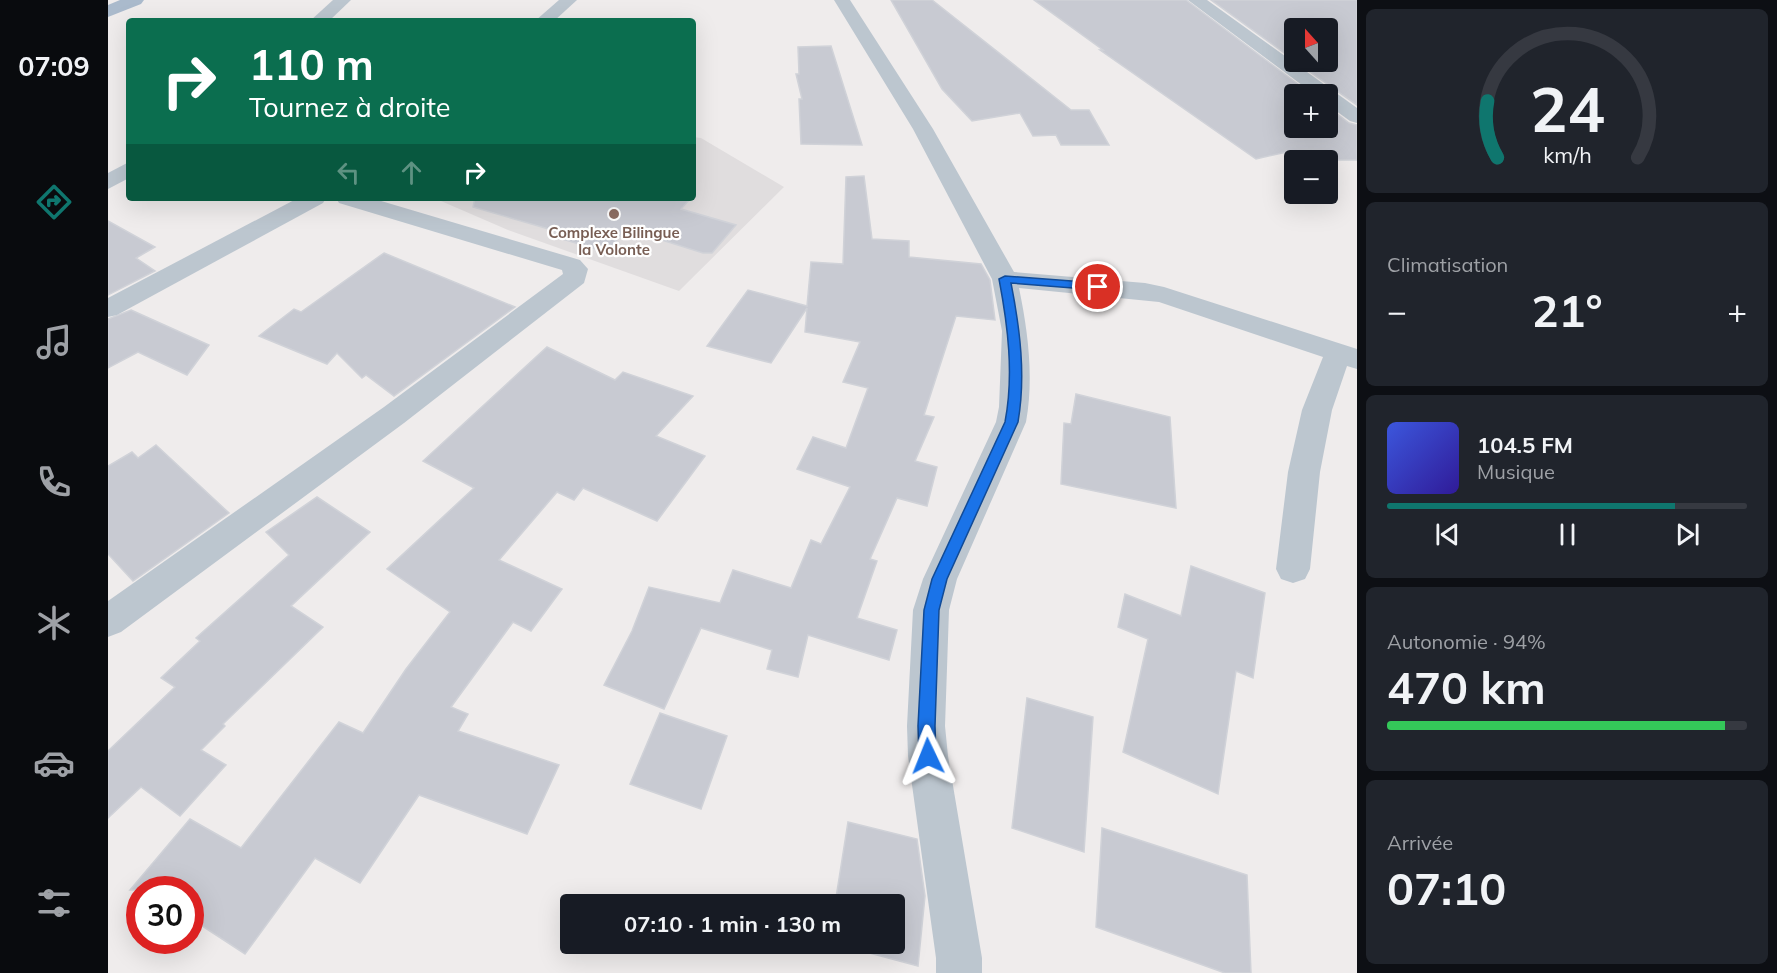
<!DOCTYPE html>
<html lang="fr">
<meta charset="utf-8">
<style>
:root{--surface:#171b24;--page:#20242c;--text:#f1f3f6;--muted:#9ea1a6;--line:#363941;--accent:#0f766e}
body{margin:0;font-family:Mulish,sans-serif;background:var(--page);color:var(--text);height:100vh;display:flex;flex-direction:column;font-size:22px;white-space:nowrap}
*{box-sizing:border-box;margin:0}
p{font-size:20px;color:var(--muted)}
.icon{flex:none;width:33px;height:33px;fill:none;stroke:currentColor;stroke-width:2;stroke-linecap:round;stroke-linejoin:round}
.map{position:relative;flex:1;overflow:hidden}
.side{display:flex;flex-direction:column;gap:9px;padding:9px;background:#0d0f14;width:420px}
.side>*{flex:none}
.guide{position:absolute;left:18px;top:18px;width:570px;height:183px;border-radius:6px;box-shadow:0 6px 24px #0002;background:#0b6e4f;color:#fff;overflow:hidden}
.needle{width:39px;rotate:339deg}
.controls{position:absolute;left:1176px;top:18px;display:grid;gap:12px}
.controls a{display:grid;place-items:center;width:54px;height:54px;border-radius:6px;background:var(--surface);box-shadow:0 6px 24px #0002;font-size:30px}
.speed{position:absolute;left:18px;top:876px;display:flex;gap:12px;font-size:30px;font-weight:700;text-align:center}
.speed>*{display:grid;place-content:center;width:78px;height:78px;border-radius:50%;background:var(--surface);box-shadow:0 6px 24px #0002;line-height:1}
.speed .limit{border:9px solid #d22;background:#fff;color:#111}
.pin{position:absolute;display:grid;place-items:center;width:51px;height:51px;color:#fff;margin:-26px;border:3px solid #fff;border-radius:50%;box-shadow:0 2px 6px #0007}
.me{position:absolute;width:66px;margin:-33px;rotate:358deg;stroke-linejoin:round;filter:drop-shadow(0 0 4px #0008)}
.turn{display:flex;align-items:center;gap:21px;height:126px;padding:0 24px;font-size:27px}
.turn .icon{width:78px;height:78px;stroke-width:2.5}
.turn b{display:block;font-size:42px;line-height:51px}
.lanes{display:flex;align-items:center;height:57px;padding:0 24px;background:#0003;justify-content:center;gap:30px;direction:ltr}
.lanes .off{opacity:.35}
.big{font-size:45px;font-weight:700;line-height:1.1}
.side .widget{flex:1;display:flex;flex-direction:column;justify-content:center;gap:9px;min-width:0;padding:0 21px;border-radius:9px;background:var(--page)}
.side .dial{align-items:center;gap:0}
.dial svg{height:156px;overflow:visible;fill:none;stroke:var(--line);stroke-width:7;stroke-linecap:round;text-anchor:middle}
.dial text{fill:var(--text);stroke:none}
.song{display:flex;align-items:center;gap:18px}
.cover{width:72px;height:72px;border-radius:9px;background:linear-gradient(135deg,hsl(230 70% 55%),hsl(250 70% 35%))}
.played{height:6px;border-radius:3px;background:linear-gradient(90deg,var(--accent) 80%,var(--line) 80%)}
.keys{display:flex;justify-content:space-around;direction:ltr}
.heat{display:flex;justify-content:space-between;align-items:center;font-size:33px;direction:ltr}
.charge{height:9px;border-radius:4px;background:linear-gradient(90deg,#34c759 94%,var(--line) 0)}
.trip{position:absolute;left:452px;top:894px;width:345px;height:60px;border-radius:6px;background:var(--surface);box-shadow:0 6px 24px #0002;font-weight:700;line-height:60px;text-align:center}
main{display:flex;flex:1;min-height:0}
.tab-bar{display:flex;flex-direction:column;width:108px;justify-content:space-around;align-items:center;background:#090b0e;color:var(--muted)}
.tab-bar .icon{width:42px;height:42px}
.tab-bar .current{color:var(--accent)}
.tab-bar b{font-size:27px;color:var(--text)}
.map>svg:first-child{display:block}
</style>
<main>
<nav class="tab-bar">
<b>07:09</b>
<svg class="icon current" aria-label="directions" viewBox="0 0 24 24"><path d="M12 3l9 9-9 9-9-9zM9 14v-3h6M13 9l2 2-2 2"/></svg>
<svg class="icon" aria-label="music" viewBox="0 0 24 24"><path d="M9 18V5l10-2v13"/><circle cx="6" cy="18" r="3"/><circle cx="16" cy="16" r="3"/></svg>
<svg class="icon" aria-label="phone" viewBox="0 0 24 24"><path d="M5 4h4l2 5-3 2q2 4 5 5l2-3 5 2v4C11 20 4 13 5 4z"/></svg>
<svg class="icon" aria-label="climate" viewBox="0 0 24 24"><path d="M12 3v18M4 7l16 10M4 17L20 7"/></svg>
<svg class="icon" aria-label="car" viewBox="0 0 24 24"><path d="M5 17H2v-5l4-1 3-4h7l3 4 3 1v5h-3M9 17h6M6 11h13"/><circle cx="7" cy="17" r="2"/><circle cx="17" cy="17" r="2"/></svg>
<svg class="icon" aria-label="filters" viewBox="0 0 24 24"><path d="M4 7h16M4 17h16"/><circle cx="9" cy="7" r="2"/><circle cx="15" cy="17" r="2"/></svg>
</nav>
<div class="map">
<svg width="1249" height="973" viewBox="0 0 1249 973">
<rect width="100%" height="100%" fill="#efecec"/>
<path fill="#e0ddde" d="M585 137 593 138 676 187 571 291 400 230 326 198H585Z"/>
<g fill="#c8cad2" stroke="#d0d2d8" stroke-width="1.5">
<path d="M783 0H824L963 110H981L1001 145H953L948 135 925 136 912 113 864 121 834 89Z"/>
<path d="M926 0H1078L1203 94H1186V128H1220V107L1241 123 1249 125V160H1196L1183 151 1148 159 992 50H995Z"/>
<path d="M1103 0H1249V105L1188 62H1220V28H1186V60Z"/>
<path d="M723 46 754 145 693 144 691 99H694L688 74H691L690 47Z"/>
<path d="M756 176 764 239 801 241V257L873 264 882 280 887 320 848 316 816 415 826 417 807 461 829 467 819 506 789 498 762 559 769 561 749 618 789 630 781 660 700 635 690 677 659 669 664 650 593 628 556 709 496 685 524 631 541 587 612 603 625 570 683 588 703 540 713 544 742 487 689 469 705 437 738 448 760 388 735 382 752 342 697 332 699 308 663 363 599 346 640 290 699 306 703 262 735 264 738 177Z"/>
<path d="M367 198H583L573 209 628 225 604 253H595L519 229 498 252 444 236 451 232 365 207Z"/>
<path d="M0 221 47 247 28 258 47 271 0 295Z"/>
<path d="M276 253 407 307 286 396 258 375 254 378 229 353 219 364 151 336 186 309 193 312Z"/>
<path d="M23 310 101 345 79 375 30 352 0 368V319Z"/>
<path d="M439 347 507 380 515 372 585 396 548 436 597 456 549 521 475 488 466 500 449 492 391 560 454 589 423 631 405 622 343 707 360 714 350 731 451 765 419 834 311 795 252 883 207 858 137 954 82 918V890H22L82 819 133 848 231 722 255 733 298 669 342 612 279 569 366 488 315 461Z"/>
<path d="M968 394 1062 417 1068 508 953 484 956 423 963 424Z"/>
<path d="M48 445 121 513 25 581 0 554V466L24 452 30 458Z"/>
<path d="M209 497 262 532 183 606 215 627 115 724 117 726 93 750 118 765 72 816 33 787 0 818V751L67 687 53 678 92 641 88 638 181 555 158 532Z"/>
<path d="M1083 566 1157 593 1145 678 1128 671 1110 794 1015 752 1040 639 1010 627 1017 594 1073 616Z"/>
<path d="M919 698 985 717 976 852 904 828Z"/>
<path d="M552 713 619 736 593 809 522 784Z"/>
<path d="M740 822 809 839 817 896 810 966 728 944H786V904H727Z"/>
<path d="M994 828 1139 875 1143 973H1117L988 927Z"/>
</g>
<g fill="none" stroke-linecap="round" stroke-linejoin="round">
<g fill="#bcc6cf" fill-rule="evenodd">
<path d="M225 0H243L221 21H202Z"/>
<path d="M451 0H469L446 21H427Z"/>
<path d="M726 0H742L825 129 906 272 1037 283 1056 287 1249 349V369L1239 366 1224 410 1212 472 1202 569 1197 579 1185 583 1173 579 1168 569 1180 472 1194 410 1215 357 1051 302 911 288C920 331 926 378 918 422L849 579 841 610 837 726 840 756 874 958V973H828V958L800 756 799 726 805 610 815 579 888 422 891 407 894 331 884 279 805 129Z"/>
<path d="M1080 0H1099L1249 108V123L1242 121 1220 105V94H1206Z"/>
<path d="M21 162V178L0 189V173Z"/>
<path d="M190 198H218L215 203 9 315 0 317V298Z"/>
<path d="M228 198H263L472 260 480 269 476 283 296 423 13 632 0 637V601L276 407 455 274 454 270 231 203Z"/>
</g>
<path fill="#aabacc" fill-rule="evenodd" d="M12 0H36L33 4 0 17V5Z"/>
</g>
<path fill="#1a73e8" stroke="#114b97" stroke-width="1.5" d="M897 276 990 283 996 287 990 290 903 283C912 329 918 376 910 422L839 579 831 610 827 726 828 756 826 762 820 764 814 762 811 756 810 726 816 610 824 579 897 422C906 375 900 326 891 279Z"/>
<circle fill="#8d6e63" stroke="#fff" stroke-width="2" cx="506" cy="214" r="6"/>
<g text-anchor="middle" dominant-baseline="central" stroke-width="4.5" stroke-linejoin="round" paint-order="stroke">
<g font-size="15" font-weight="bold" fill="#785e54" stroke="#fff">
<text x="506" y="232">Complexe Bilingue<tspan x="506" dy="17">la Volonte</tspan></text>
</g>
</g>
</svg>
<div class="controls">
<a><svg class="needle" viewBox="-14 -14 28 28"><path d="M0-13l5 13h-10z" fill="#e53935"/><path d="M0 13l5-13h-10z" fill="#9ea1a6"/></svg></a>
<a>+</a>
<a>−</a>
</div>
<div class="speed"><div class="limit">30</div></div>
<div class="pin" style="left:990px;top:287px;background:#d93025"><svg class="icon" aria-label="arrive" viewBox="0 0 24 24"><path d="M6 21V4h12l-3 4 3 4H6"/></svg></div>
<svg class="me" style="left:820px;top:756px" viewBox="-20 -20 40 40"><path d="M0-17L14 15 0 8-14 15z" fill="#1a73e8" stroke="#fff" stroke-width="4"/></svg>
<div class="trip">07:10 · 1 min · 130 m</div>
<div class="guide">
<div class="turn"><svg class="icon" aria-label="right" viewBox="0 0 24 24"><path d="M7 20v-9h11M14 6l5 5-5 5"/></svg><div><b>110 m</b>Tournez à droite</div></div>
<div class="lanes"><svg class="icon off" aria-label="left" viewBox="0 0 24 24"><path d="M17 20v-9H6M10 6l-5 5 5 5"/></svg><svg class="icon off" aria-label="ahead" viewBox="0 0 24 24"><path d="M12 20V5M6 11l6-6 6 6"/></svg><svg class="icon" aria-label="right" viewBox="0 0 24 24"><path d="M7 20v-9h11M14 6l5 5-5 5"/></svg></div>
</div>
</div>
<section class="side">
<div class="widget dial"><svg viewBox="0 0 100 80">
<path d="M14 69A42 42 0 1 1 86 69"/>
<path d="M14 69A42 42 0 0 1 9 40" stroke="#0f766e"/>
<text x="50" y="56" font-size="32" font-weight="700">24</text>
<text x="50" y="72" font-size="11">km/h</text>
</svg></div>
<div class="widget"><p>Climatisation</p>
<div class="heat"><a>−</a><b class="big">21°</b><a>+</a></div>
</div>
<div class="widget">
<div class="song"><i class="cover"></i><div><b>104.5 FM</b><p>Musique</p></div></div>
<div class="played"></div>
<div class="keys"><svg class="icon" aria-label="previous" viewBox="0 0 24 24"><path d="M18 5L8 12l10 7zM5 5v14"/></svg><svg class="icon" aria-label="pause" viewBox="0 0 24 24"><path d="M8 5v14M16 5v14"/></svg><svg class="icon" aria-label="next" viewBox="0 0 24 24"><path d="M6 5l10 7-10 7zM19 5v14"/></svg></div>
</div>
<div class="widget"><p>Autonomie · 94%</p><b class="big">470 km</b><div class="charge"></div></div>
<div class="widget"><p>Arrivée</p><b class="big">07:10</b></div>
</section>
</main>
